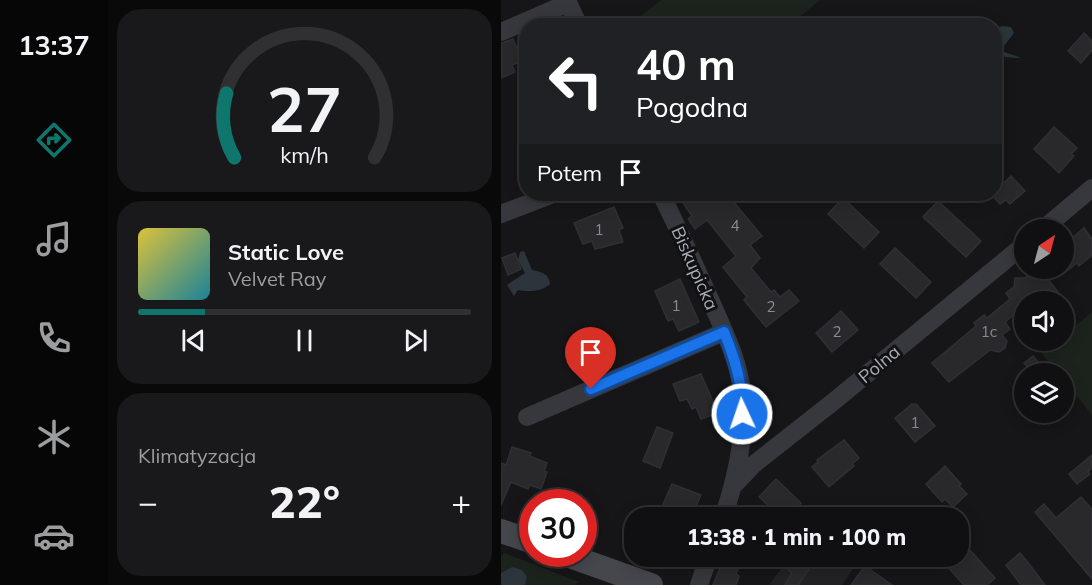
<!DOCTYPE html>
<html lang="pl">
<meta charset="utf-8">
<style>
:root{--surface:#101012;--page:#19191b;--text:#f1f3f6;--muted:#9c9d9f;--line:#303032;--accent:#0f766e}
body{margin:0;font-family:Mulish,sans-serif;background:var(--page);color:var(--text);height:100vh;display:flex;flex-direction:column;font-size:22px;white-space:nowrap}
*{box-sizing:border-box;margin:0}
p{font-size:20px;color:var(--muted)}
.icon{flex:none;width:33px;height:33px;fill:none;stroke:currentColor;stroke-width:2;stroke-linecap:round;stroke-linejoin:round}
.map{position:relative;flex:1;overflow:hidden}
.panel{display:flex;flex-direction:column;gap:9px;padding:9px;background:#09090a;width:393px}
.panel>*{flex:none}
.top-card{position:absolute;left:18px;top:18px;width:483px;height:183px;border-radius:24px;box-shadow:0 3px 15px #0003,0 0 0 2px var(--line);background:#202124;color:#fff;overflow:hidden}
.needle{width:39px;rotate:36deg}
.tools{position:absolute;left:513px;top:219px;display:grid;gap:12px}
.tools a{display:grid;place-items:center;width:60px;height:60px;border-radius:50%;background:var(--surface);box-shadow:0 3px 15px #0003,0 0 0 2px var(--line);font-size:30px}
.speed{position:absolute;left:18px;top:489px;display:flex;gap:12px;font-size:30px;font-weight:700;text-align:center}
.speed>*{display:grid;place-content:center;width:78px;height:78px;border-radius:50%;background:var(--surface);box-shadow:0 3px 15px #0003,0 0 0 2px var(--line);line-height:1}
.speed .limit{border:9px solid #d22;background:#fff;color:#111}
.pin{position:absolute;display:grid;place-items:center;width:51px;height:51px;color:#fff;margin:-62px -26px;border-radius:50% 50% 50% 0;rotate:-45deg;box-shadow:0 0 6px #0007}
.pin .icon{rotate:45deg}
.me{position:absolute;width:66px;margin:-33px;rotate:357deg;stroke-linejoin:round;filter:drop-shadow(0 0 4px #0008)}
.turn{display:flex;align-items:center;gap:21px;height:126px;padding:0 18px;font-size:27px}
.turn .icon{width:78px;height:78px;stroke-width:2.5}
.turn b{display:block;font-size:42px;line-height:51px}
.then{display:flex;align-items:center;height:57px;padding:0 18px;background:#0003;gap:12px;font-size:22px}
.big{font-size:45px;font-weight:800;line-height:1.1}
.panel .tile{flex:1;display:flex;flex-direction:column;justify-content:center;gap:9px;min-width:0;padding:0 21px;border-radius:24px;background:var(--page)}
.panel .dial{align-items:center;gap:0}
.dial svg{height:156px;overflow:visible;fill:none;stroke:var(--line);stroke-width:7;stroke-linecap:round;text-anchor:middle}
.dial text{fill:var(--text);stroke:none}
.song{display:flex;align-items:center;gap:18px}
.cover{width:72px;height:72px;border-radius:9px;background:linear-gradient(135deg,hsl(50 70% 55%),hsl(190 70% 35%))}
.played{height:6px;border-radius:3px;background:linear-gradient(90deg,var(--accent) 20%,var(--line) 20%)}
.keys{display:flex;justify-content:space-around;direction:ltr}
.heat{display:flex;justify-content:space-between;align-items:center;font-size:33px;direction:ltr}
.trip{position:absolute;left:123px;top:507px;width:345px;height:60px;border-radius:24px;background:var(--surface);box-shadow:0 3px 15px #0003,0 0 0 2px var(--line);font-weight:800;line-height:60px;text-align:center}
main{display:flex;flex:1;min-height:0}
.menu{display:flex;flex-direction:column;width:108px;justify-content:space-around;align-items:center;background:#060607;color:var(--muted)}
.menu .icon{width:42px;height:42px}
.menu .on{color:var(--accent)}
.menu b{font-size:27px;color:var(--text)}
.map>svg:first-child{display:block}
</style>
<main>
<nav class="menu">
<b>13:37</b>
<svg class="icon on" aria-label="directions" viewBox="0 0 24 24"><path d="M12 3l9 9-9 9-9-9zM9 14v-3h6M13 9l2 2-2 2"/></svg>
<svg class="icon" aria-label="music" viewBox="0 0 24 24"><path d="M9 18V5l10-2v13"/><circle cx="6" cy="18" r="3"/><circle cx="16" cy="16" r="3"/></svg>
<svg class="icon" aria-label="phone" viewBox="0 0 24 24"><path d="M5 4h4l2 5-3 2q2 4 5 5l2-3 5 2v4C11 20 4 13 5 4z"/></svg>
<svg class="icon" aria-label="climate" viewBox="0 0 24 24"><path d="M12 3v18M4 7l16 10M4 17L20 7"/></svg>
<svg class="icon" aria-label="car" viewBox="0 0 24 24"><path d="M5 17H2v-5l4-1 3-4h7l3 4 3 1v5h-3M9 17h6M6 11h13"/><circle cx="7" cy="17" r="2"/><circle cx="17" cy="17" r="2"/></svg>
</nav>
<section class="panel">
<div class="tile dial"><svg viewBox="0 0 100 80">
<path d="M14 69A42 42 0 1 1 86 69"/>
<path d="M14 69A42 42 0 0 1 10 36" stroke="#0f766e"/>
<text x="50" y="56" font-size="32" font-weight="700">27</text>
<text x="50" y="72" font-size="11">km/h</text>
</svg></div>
<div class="tile">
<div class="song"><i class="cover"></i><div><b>Static Love</b><p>Velvet Ray</p></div></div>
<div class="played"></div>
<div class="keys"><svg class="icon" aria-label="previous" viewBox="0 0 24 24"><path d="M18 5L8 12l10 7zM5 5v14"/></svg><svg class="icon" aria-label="pause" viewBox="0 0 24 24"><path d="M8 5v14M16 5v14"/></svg><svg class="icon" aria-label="next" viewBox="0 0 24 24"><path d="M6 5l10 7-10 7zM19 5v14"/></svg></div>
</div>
<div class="tile"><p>Klimatyzacja</p>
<div class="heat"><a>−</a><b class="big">22°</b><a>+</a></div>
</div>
</section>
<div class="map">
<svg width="591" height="585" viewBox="0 0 591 585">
<rect width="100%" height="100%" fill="#161618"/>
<path fill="#222225" d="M289 557H351L357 561 341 585H268Z"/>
<g fill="#1c231d">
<path d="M160 0H319L289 25H129Z"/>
<path d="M591 312V415L563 380 562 374 557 373 541 354 557 341 562 340 563 336Z"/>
<path d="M3 553 78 582 73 585H24L26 577 11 567 0 573V556Z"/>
</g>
<g fill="#2c353c">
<path d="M502 26 510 27 513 33 503 46V52L518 57V58L504 57 497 49 494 34 498 27Z"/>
<path d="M23 251 31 270C40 272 48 273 49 284 41 292 27 292 17 290L13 296 6 285 24 273 17 260 19 252Z"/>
<path d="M11 567 21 570 26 577 24 585H0V573Z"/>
</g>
<g fill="#29292c" stroke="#303034" stroke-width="1.5">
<path d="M583 33 591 41V50L580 63 567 51Z"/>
<path d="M12 39 21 61 11 65 14 72 0 78V43Z"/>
<path d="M553 127 576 148 570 154 573 156 558 173 533 149Z"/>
<path d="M510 176 524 191 509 204 505 200 499 204 490 194H494V191Z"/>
<path d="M176 194H226L261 236 249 245 259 258 250 268 270 292 273 290 279 297 288 290 298 301 265 327 243 300 246 297 222 267 235 256 206 220 194 229 187 219 191 216Z"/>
<path d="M342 198 378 232 363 248 327 214Z"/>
<path d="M437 201 480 241 465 257 422 217Z"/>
<path d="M113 207 122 228 118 230 122 242 94 249 91 241 82 244 73 223Z"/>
<path d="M583 228 591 239V255L578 266 576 263 562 274V245Z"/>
<path d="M394 248 430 282 415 298 379 264Z"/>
<path d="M14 253 20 269 7 275 1 258Z"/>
<path d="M535 268H538L565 302H524V305L504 322 509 329 501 335 506 341 504 348 498 352 489 350 448 382 431 363 475 326 473 323 483 315 486 318 509 299 505 293 513 287 514 278H524Z"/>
<path d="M179 279 198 322 178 331 172 319 167 321 154 291Z"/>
<path d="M340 311 357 330 331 352 315 333Z"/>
<path d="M532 356 541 367 533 374 523 363Z"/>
<path d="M200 374 217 413 200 419 195 407 191 409 186 399 179 401 172 384Z"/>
<path d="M411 404H415L434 426 414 442 394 418Z"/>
<path d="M156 427 172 433 159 468 142 461Z"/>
<path d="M343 440 358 458 351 464 353 466 328 487 311 467 317 462 316 460Z"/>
<path d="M11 447 30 453 28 456 46 463 43 471 46 472 40 489 29 485 27 489 10 482 0 505V463L5 465Z"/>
<path d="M591 455V467L587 472 589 474 576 484 568 474Z"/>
<path d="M444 466 460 484 458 486 466 494 452 507 444 499 441 502 425 484Z"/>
<path d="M275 479 300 503 287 518H281L258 497Z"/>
<path d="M171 484 200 495 190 518H156Z"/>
<path d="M580 497 591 509V579L534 512 543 504 555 518Z"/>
<path d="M458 538 494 578 486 585H463L437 556H458Z"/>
<path d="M519 553 525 560 544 585H520L505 565Z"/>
<path d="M224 556H242L235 574 238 576 235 585H212Z"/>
<path d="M272 556H303L313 562 297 585H284L291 573Z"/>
<path d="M364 566 391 585H350Z"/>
</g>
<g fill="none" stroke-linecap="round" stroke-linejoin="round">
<g stroke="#37383d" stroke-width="18">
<path d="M66 0 78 26"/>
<path d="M0 32 67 3"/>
<path d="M160 194C178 230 195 268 212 306 224 333 238 362 241 392 246 433 235 479 222 518"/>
<path d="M0 214 52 194"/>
<path d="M541 230 591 188"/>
<path d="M26 417 223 332"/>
<path d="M234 484 252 465 332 402 524 244"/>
<path d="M198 585 208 556"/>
</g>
<g stroke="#45474d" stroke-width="24">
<path d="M0 531 32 542"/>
<path d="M63 554 150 585"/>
</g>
</g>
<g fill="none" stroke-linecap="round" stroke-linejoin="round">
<g stroke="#114b97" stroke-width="15">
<path id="route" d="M90 389 223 332C234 359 242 385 241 414"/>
</g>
<use href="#route" stroke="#1a73e8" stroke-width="10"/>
</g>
<g text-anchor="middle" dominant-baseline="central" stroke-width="6" stroke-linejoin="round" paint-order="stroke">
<g font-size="15" fill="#888b94">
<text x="234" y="225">4</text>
<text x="98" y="229">1</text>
<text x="175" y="305">1</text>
<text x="270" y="306">2</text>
<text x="336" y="331">2</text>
<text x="488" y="331">1c</text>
<text x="414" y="422">1</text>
</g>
<g font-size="18" fill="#a8adb8" stroke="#111113">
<text transform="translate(194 268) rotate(66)">Biskupicka</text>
<text transform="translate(378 364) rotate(-40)">Polna</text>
</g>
</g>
</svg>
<div class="tools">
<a><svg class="needle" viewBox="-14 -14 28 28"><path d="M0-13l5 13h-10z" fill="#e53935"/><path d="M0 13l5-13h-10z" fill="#9c9d9f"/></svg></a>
<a><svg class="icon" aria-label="sound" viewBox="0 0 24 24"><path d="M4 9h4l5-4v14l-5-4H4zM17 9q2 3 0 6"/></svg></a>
<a><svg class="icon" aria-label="layers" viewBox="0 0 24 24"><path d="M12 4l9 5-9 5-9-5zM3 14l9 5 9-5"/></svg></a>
</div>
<div class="speed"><div class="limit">30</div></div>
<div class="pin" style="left:90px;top:389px;background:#d93025"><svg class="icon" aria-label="arrive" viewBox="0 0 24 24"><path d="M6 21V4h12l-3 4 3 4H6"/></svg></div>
<svg class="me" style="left:241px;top:414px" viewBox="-20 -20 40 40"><circle r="17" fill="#1a73e8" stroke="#fff" stroke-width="3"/><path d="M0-11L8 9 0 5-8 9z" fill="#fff"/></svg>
<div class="trip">13:38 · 1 min · 100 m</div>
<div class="top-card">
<div class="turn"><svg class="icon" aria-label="left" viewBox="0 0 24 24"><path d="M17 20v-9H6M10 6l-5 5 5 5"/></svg><div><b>40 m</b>Pogodna</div></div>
<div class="then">Potem<svg class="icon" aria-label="arrive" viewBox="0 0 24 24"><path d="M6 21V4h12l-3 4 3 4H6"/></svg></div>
</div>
</div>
</main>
